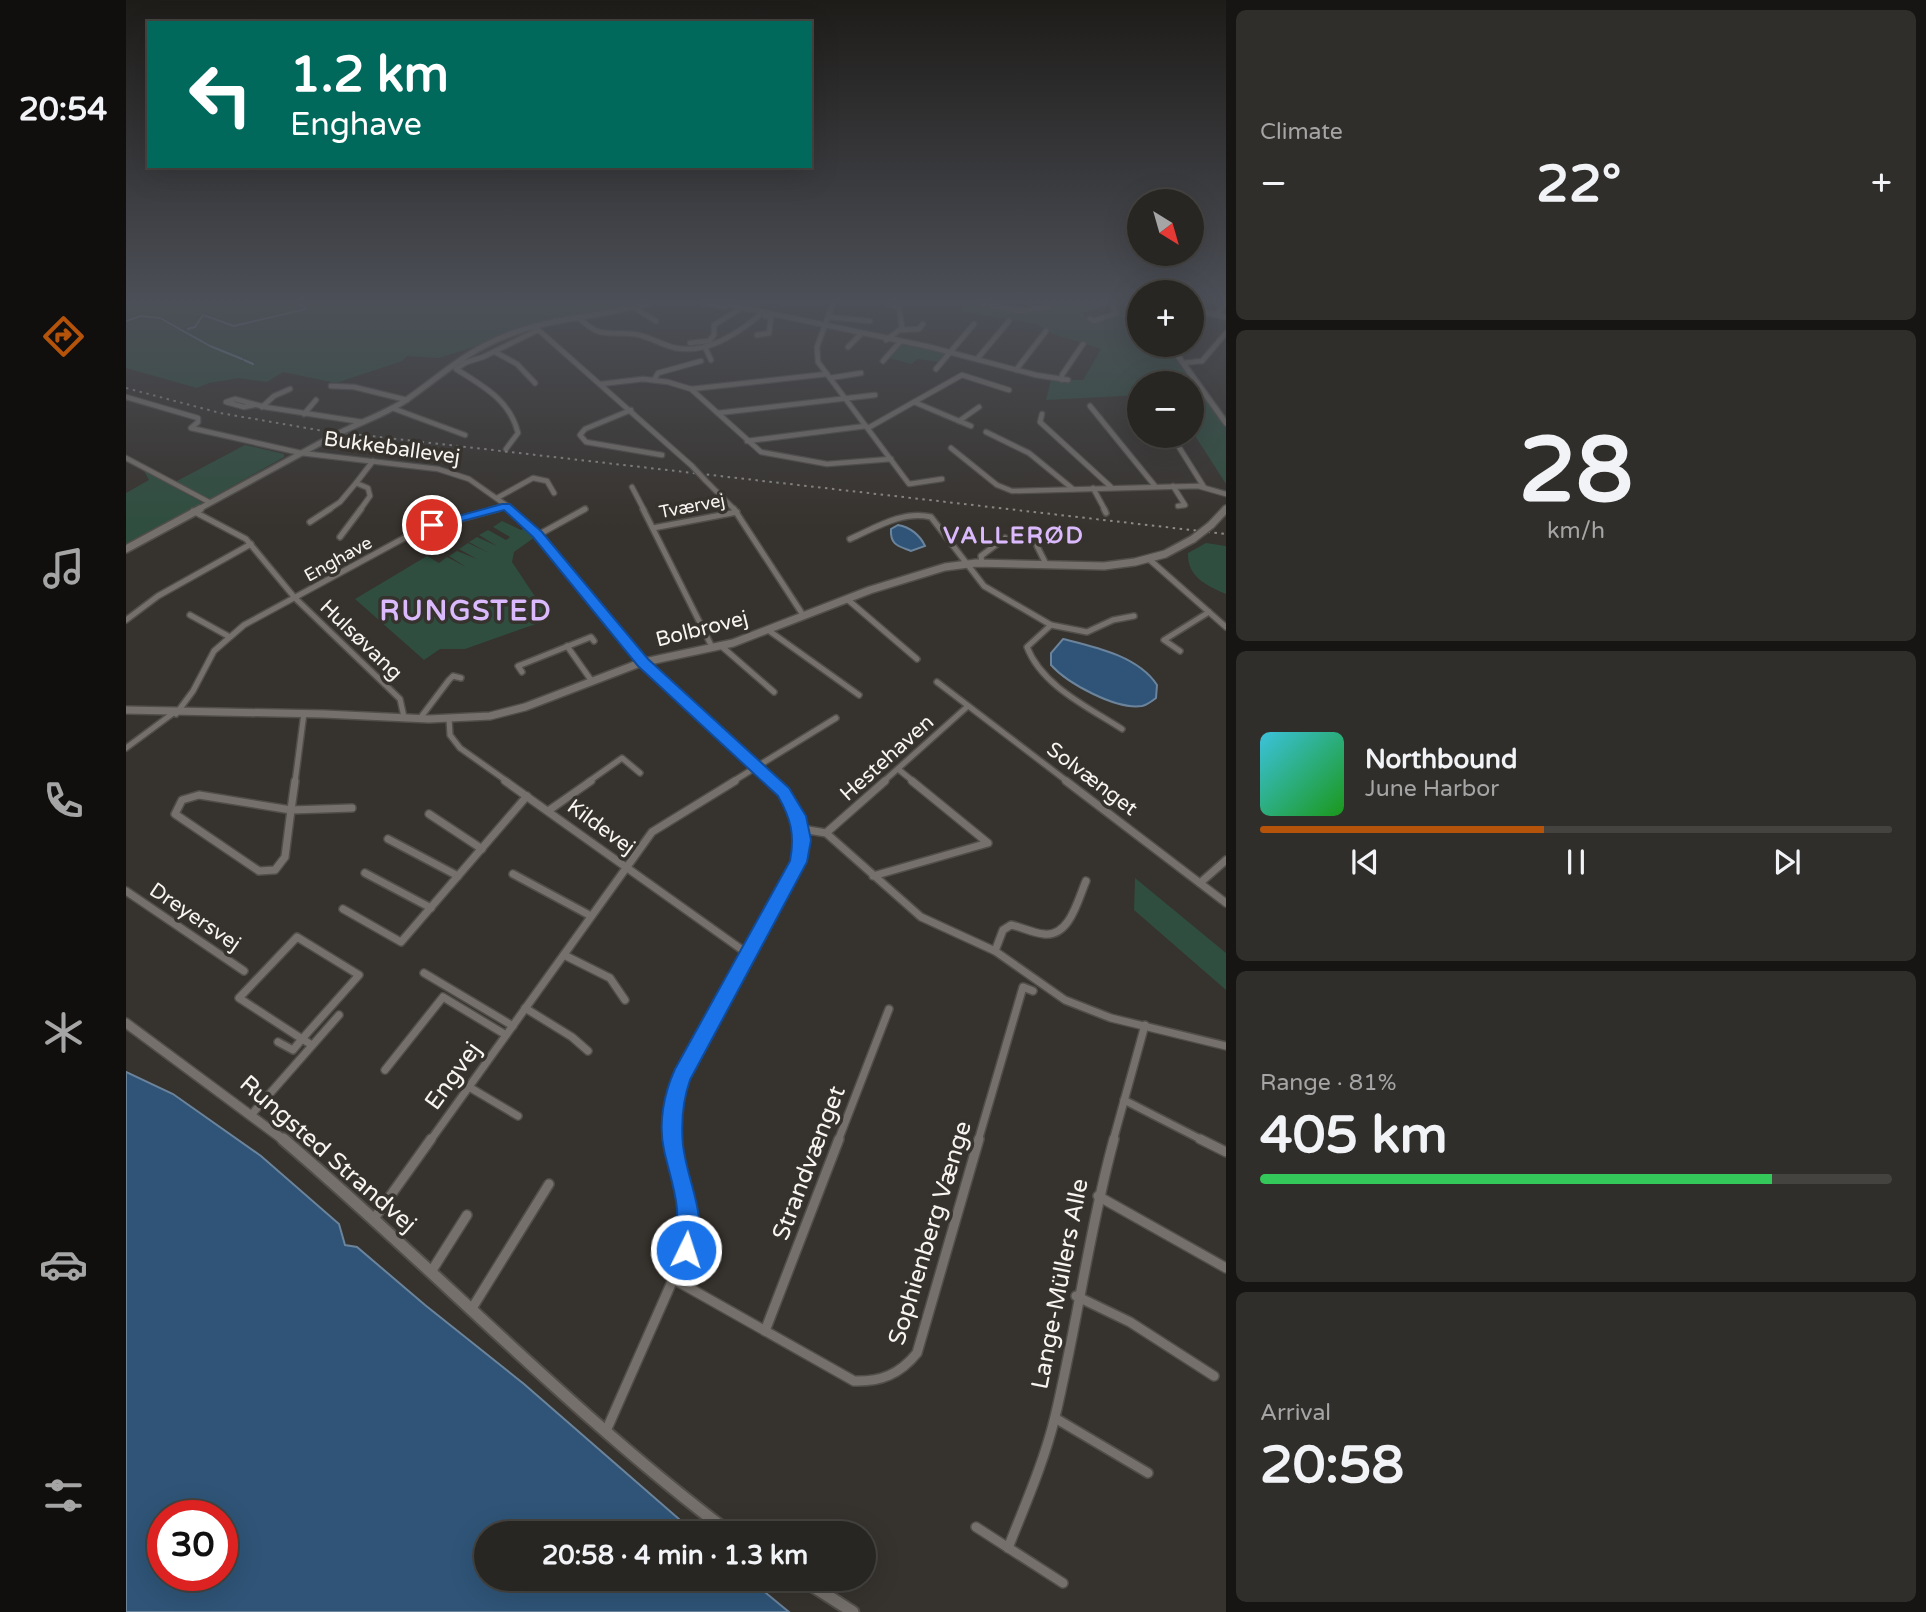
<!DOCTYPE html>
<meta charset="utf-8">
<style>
:root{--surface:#282622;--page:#302e2a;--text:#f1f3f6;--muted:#a5a5a5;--line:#444340;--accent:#b45309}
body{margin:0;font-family:"Varela Round",sans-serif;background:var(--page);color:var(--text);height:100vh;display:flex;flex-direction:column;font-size:26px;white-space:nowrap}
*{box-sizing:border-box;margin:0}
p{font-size:23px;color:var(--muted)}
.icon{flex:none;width:38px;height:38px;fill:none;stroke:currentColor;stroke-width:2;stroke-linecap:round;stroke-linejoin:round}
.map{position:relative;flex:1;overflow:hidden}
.side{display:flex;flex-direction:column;gap:10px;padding:10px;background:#161513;width:700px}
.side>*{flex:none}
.top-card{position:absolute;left:21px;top:21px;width:665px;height:147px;border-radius:0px;box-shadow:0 7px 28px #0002,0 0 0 2px var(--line);background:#00695c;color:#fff;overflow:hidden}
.needle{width:46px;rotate:143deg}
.tools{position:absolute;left:1001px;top:189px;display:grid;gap:14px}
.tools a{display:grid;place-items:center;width:77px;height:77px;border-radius:50%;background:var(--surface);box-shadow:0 7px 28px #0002,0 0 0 2px var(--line);font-size:35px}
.speed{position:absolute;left:21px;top:1500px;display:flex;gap:14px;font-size:35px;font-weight:700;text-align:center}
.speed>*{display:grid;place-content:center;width:91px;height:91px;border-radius:50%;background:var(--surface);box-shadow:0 7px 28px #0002,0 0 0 2px var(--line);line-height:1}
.speed .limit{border:10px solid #d22;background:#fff;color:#111}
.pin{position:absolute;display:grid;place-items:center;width:60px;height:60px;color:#fff;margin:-30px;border:4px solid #fff;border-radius:50%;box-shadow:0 2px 7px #0007}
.me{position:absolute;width:77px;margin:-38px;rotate:4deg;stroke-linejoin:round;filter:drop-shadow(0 0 5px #0008)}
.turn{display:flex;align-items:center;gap:24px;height:147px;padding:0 28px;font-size:32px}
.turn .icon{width:91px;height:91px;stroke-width:2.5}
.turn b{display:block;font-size:49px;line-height:60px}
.big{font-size:52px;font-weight:800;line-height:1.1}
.side .card{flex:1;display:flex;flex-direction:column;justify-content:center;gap:10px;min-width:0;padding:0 24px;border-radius:10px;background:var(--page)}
.side .dial{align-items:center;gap:0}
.dial b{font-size:91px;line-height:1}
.song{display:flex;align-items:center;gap:21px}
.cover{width:84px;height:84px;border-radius:10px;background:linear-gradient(135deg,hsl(190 70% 55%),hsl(120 70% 35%))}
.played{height:7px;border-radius:4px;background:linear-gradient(90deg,var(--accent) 45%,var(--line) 45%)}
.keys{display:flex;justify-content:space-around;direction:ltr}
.heat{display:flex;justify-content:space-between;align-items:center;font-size:38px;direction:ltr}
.charge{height:10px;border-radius:5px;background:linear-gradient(90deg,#34c759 81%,var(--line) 0)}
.trip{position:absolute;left:348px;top:1521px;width:402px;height:70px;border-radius:35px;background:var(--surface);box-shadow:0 7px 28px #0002,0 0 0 2px var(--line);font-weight:800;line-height:70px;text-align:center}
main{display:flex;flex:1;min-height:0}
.menu{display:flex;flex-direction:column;width:126px;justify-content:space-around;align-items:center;background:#100f0e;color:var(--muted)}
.menu .icon{width:49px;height:49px}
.menu .selected{color:var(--accent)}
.menu b{font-size:32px;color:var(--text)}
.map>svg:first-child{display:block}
</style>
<main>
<nav class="menu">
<b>20:54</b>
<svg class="icon selected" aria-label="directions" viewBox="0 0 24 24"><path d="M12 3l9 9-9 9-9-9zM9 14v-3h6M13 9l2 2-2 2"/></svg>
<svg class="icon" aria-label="music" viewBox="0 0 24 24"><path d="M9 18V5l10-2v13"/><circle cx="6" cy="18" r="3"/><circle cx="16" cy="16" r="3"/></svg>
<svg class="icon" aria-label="phone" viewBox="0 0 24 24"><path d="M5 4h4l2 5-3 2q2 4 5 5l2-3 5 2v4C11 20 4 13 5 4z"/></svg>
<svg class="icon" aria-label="climate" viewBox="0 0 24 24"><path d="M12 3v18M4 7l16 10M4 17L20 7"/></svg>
<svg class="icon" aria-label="car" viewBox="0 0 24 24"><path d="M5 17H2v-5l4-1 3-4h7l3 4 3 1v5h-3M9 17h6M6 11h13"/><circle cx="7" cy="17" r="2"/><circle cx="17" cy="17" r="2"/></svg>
<svg class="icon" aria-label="filters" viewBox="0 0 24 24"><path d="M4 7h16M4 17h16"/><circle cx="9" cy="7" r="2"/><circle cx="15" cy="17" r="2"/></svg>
</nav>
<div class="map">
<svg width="1100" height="1612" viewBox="0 0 1100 1612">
<rect width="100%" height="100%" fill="#36322d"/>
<g fill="#2f4e3f">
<path d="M0 303H513L476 313 395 327 342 349 313 358 281 356 276 361 210 383 157 372 141 382 113 378 83 383 71 388 0 368Z"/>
<path d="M850 303 898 313 922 307 918 303 981 305 956 313 969 323 993 313 986 303H999L1003 311 1013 319V345H1039L1100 427V484L1066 431V383H1013V395L920 400 925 380H957L975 349 927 334 910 324 835 311 837 304Z"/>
<path d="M776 344 821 353 813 362 792 359 785 364 763 358Z"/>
<path d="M119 445 158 454V457L82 500 49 482Z"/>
<path d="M17 469 77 503 0 546V493L23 480Z"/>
<path d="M376 521 395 530 399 528 409 537 388 552 386 562 424 619 339 649H314L298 660 229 599 301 556 313 563 321 557 340 567 323 556 331 551 351 559 333 549 342 543 361 552 343 542 351 537 371 546 353 535 362 530 380 540 384 537 367 527Z"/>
<path d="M1080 543 1100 546V594C1081 586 1061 577 1062 553Z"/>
<path d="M1009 878 1100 953V990L1008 910Z"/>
</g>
<g fill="#2f5477" stroke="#6b849c" stroke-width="2" fill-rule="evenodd">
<path d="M772 525C784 527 794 535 799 546L785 551C772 546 764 545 765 529Z"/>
<path d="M937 639C969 647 1012 656 1031 685L1030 698C1026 701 1021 705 1016 706 990 710 941 683 925 665V653Z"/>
<path d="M0 1072 47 1094 135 1156 213 1224 219 1245 231 1247 299 1305 398 1384 569 1533H360V1578L623 1579 663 1612H0ZM37 1516H96V1575H37Z"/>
</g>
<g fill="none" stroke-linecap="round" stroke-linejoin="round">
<g stroke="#6b849c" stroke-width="2">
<path d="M0 321 15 316 34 318 84 346 116 359"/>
<path d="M62 329 69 327 77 315 108 326 180 309 173 303"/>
<path d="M118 360 127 364"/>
</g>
<g stroke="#514e4a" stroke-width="7">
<g id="street-far3">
<path d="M579 303 598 307"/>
<path d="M595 303 804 347 910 375 942 380"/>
<path d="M707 303 691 347 692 362 783 484 816 479"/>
<path d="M852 303 893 311 923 307"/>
<path d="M509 308 530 321"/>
<path d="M1090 315 1100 304"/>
<path d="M704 317 744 321"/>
<path d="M453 318C475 339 480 331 508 334 523 336 535 345 550 348 581 354 611 334 634 315"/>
<path d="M964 319 968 321 991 313 984 303"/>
<path d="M408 326 566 466"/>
<path d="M775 330 793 329 797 324"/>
<path d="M631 335 643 333 645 317 639 316"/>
<path d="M760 340 776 328 773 308 762 303"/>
<path d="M564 343 583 341 588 335V325L615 308"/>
<path d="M579 347 585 360"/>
<path d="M722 347 735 334"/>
<path d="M369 352 391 364 409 383"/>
<path d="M851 359 883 321"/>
<path d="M757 361 774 342"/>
<path d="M338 363 357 357 412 330"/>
<path d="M339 363 330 369C357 386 384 400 392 433L380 449"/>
<path d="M1057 363 1076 361 1100 333"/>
<path d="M810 369 848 324"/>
<path d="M890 370 920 331"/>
<path d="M704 378 735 373"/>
<path d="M528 380 532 373 575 361"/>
<path d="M936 380V375L957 344"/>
<path d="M475 384 517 379 542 382 565 389 701 374"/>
<path d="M205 386 228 387 281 400"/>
<path d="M565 389 635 452 701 464 765 459"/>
<path d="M0 397 72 418V422L65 428 175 453 312 469 343 479 387 510"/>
<path d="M788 402 836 375 883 390"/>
<path d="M128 405 118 407 100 402 109 399 139 407 236 422"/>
<path d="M964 406 1029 486"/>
<path d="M136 407 148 396 164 389"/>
<path d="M266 408 339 435"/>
<path d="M505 410 459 429 454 435 460 442 536 455"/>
<path d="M592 413 749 395"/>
<path d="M178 414 190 400"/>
<path d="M916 414 914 422 985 487"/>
<path d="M833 421 853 407"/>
<path d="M742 428 788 402 845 426"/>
<path d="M860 432 903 453 947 489"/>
<path d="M1046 436 1078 487"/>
<path d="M621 441 740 426"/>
<path d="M825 448 871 485 886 491 1072 486 1100 494"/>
<path d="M0 458 83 502"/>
<path d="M579 480 609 510"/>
<path d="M1047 486 1059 505 1052 506"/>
<path d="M506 487 518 510"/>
<path d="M967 488 979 510"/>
<path d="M371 498 407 478 421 481 428 493"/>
<path d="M202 510 214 502 230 483"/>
<path d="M234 510 244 496 242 488 230 483 247 461"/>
<path d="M364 510 380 506"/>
<path d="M457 510 459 509"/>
</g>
</g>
<g stroke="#514e4a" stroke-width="8">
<g id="street-far2">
<path d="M385 509 425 549 517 662 646 782"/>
<path d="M517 509 586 647"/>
<path d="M608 509 677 615"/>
<path d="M978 509 980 513"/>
<path d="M67 511 120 539 169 598 274 699 278 717"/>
<path d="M184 522 204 509"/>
<path d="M527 528 611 512"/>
<path d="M920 534 911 546 920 564"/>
<path d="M412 535 459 509"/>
<path d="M214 537 235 509"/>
<path d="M724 539C749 528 777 510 805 517L858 586 925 625 901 647C916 686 962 707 996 729"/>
<path d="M1024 560 1100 627"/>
<path d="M856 564 855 556 879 538"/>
<path d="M721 599 791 659"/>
<path d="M64 615 102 636"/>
<path d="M0 620 32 596 125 544"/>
<path d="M925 625 961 632 987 620 1008 616"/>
<path d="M642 630 733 695"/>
<path d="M594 645 648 692"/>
<path d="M441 646 465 680"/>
<path d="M1054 651 1038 640 1083 612"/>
<path d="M396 672 392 666 465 637 468 641"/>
<path d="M811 682 942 782"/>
<path d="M50 714 67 691 88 651 118 625 293 530 371 509"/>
<path d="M295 717 323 680 327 676 335 678"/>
<path d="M323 718 324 735 334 748 382 782"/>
<path d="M0 748 46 714"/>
<path d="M772 769 788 782"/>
<path d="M169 782 178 713"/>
<path d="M462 782 496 758 514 773"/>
<path d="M606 782 710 718"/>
<path d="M757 782 842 706"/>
</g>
</g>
<g stroke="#514e4a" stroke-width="10">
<g id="street-far1">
<path d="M379 781 622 954"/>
<path d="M940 781 1100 903"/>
<path d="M73 795 165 810 159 857 149 870 133 871 49 814 56 800Z"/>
<path d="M165 810 226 808"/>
<path d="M165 810 169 781"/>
<path d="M422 811 465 781"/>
<path d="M303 814 356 849"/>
<path d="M676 829 700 833 795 917 869 951 939 1000 985 1018 1100 1046"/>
<path d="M700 833 759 781"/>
<path d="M262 839 332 876"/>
<path d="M239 873 305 908"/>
<path d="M387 874 465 916"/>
<path d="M747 876 862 843 786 781"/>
<path d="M1074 883 1100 860"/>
<path d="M0 891 118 971"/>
<path d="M217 909 275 942 401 796"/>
<path d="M171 937 233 975 176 1039 113 998Z"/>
<path d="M869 951 877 930 885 925C896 927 906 933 918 934 944 937 952 899 960 881"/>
<path d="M438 955 484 978 499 1000"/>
<path d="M298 973 387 1026"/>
<path d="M399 1008 446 1037 462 1051"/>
<path d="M176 1039 186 1045"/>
<path d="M152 1042 167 1050 176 1039"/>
<path d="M259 1070 317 997 380 1035"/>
<path d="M343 1087 392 1116"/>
<path d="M998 1100 1078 1141"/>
<path d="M125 1115 213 1015"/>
<path d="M304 1141 526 832 609 781"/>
<path d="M547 1141 548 1097 555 1076 673 862C679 829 669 803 645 781"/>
<path d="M712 1141 763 1009"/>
<path d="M852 1141 897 987 907 991"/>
<path d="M987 1141 1019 1025"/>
</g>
</g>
<g stroke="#514e4a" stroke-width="12">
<g id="street">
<path d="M1074 1139 1100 1152"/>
<path d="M972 1196 1100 1268"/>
<path d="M247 1220 305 1139"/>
<path d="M305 1272 341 1215"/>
<path d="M549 1280 728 1381C755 1382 774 1374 791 1353L853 1139"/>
<path d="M950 1296 1004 1322 1088 1376"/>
<path d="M345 1310 423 1184"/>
<path d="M639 1331 713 1139"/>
<path d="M929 1418 1022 1473"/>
<path d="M480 1431 560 1250 563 1225 560 1198 547 1139"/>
<path d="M850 1527 937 1583"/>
<path d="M882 1548C899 1505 918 1462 929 1417 951 1325 963 1231 988 1139"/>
</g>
</g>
<g stroke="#514e4a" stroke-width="8">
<g id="secondary-far3">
<path d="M1001 303 1013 316"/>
<path d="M1066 309 1100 317"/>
<path d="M1044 345 1100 423"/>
<path d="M226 427C245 418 267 410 283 398 317 374 342 350 382 335 427 317 476 317 522 303"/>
<path d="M71 510 207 436"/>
</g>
</g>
<g stroke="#514e4a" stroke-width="10">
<g id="secondary-far2">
<path d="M1085 525 1100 509"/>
<path d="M0 549 74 509"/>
<path d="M0 710 198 714 303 719 364 716 399 707 514 663 607 643 744 590 819 567 850 563 978 566 1009 562 1039 554 1067 539"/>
</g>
</g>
<g stroke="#514e4a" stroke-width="12">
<path id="secondary-far1" d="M0 1023 159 1141"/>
</g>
<g stroke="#514e4a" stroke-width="15">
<g id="secondary">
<path d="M157 1139C308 1268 445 1413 604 1533"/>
<path d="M674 1578 727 1612"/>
</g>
</g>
<use href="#street-far3" stroke="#75706b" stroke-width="4.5"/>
<use href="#street-far2" stroke="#75706b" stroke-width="5"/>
<use href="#street-far1" stroke="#75706b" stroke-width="7"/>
<use href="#street" stroke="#75706b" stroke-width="9"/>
<use href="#secondary-far3" stroke="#75706b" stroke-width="5"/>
<use href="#secondary-far2" stroke="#75706b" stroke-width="7"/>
<use href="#secondary-far1" stroke="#75706b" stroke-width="9"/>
<use href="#secondary" stroke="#75706b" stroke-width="11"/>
<path stroke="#8f8b87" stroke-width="2" stroke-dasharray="2.5 4.5" stroke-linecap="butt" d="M0 388 94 413 192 430 1100 534"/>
<g stroke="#514e4a" stroke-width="7" stroke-linecap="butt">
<path id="street-bridge" d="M566 466 579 480"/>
</g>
<g stroke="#514e4a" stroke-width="8" stroke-linecap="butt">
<path id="secondary-bridge-far1" d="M207 436 226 427"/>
</g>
<g stroke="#514e4a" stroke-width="10" stroke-linecap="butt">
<path id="secondary-bridge" d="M1067 539 1085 525"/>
</g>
<use href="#street-bridge" stroke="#75706b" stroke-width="4.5"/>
<use href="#secondary-bridge-far1" stroke="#75706b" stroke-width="5"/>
<use href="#secondary-bridge" stroke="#75706b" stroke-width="7"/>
</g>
<linearGradient id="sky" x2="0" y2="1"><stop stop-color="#1e1c19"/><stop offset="0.57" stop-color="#4c4f57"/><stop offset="1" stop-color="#4c4f57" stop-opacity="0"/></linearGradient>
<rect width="1100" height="529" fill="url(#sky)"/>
<path fill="#1a73e8" stroke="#114b97" stroke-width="2" d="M376 504H384L416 532 522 659 663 788 680 816 685 840 681 862 564 1080C557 1100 555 1123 557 1145 561 1183 584 1218 568 1257L560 1261 552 1257C546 1243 552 1224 551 1209 549 1188 542 1169 538 1150 532 1123 538 1093 549 1069L664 861C669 835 665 819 652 796L512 666 407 537 378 510 306 529 300 525Z"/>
<g text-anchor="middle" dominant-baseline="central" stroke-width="7" stroke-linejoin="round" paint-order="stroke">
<g font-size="18" fill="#f7f4f1" stroke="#36322d">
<text transform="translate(566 506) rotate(-11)">Tværvej</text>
<text transform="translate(212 559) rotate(-29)">Enghave</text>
</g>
<g font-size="21" fill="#f7f4f1" stroke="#36322d">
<text transform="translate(266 448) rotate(8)">Bukkeballevej</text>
<text transform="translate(576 629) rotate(-14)">Bolbrovej</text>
<text transform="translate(235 640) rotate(44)">Hulsøvang</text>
<text transform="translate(761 758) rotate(-42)">Hestehaven</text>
<text transform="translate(966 779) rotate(37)">Solvænget</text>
<text transform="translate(475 827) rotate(36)">Kildevej</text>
<text transform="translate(69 917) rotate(34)">Dreyersvej</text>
</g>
<g font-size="23" font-weight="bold" letter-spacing="2" fill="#dbb9fd" stroke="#36322d">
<text x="888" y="536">VALLERØD</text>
</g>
<g font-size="24" fill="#f7f4f1" stroke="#36322d">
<text transform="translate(327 1076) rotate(-54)">Engvej</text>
<text transform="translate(202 1154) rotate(41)">Rungsted Strandvej</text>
<text transform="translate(683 1163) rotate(-69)">Strandvænget</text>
<text transform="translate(804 1233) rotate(-73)">Sophienberg Vænge</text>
<text transform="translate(934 1284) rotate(-79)">Lange-Müllers Alle</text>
</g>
<g font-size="28" font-weight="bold" letter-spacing="2" fill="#dbb9fd" stroke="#36322d">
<text x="340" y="611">RUNGSTED</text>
</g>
</g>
</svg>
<div class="tools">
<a><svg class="needle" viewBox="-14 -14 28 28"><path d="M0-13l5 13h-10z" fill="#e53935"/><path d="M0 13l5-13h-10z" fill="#a5a5a5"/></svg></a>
<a>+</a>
<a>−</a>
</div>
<div class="speed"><div class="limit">30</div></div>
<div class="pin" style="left:306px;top:525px;background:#d93025"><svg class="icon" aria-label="arrive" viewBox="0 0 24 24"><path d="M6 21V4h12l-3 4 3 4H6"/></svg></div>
<svg class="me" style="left:560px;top:1250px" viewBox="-20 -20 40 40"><circle r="17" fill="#1a73e8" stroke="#fff" stroke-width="3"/><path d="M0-11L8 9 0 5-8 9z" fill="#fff"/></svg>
<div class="trip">20:58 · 4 min · 1.3 km</div>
<div class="top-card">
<div class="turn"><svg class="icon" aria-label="left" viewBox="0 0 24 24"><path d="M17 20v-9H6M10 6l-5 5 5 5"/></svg><div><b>1.2 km</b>Enghave</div></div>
</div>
</div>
<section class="side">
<div class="card"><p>Climate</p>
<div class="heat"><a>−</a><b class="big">22°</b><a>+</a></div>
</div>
<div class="card dial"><b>28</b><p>km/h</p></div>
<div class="card">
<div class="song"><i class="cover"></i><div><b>Northbound</b><p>June Harbor</p></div></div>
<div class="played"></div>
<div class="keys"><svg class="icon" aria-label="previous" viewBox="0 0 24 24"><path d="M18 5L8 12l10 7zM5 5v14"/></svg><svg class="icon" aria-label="pause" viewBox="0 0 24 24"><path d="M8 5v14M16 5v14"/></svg><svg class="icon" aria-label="next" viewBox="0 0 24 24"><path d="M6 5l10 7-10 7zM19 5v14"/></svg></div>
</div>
<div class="card"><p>Range · 81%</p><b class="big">405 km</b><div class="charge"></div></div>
<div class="card"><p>Arrival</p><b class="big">20:58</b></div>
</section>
</main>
